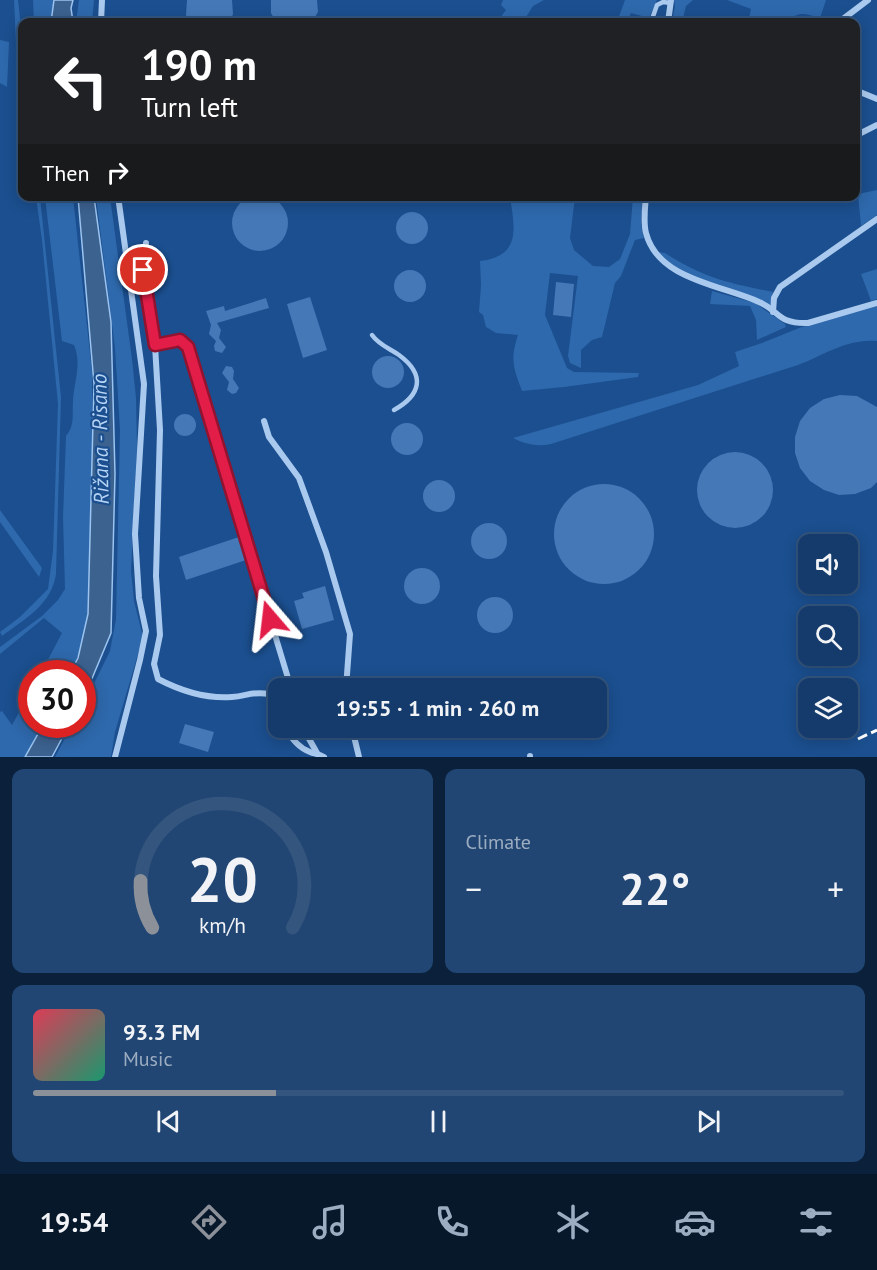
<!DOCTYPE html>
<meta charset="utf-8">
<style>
:root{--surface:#143b6b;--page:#214673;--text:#f1f3f6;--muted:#9dadc1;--line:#33557e;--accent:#8c9099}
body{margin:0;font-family:"PT Sans",sans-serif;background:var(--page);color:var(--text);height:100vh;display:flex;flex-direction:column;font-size:22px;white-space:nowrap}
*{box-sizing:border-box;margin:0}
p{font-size:20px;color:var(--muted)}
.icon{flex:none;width:33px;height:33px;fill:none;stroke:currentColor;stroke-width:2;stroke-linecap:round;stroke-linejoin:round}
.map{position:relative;height:757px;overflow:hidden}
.sheet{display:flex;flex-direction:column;gap:12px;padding:12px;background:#0b203b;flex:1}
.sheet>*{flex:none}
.banner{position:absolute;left:18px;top:18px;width:842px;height:183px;border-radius:12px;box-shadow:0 3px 15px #0003,0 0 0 2px var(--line);background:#202124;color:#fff;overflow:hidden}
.tools{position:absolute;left:798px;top:534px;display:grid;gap:12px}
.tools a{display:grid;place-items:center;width:60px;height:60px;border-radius:12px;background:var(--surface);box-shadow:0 3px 15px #0003,0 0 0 2px var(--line);font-size:30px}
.speed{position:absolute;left:18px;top:660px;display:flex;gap:12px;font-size:30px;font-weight:700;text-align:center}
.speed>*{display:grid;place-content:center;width:78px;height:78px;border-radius:50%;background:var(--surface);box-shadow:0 3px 15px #0003,0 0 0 2px var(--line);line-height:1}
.speed .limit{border:9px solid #d22;background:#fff;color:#111}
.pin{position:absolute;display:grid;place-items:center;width:51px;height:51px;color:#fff;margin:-26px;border:3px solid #fff;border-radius:50%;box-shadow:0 2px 6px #0007}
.me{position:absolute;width:66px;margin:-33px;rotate:343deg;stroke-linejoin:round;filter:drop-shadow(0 0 4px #0008)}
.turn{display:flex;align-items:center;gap:21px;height:126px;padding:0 24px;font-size:27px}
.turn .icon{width:78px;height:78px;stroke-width:2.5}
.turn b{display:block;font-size:42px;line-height:51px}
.then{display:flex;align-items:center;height:57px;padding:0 24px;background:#0003;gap:12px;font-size:22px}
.big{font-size:45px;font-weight:800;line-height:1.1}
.sheet .widget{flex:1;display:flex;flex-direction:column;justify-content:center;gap:9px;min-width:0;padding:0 21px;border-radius:12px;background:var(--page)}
.sheet .dial{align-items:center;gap:0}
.dial svg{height:156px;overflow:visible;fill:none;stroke:var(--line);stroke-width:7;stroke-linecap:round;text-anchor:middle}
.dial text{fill:var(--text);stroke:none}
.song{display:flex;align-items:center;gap:18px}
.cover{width:72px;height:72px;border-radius:9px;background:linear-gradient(135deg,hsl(350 70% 55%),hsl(160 70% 35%))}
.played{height:6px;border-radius:3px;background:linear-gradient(90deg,var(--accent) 30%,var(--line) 30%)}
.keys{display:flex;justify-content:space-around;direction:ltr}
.heat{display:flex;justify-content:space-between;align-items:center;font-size:33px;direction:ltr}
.sheet .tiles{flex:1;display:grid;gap:12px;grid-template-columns:1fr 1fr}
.widget:last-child{grid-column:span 2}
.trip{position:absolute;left:268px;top:678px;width:339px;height:60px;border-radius:12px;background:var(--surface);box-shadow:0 3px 15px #0003,0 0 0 2px var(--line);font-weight:800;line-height:60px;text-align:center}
.menu{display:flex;height:96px;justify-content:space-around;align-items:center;background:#08182b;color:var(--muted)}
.menu .icon{width:42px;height:42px}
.menu .on{color:var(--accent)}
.menu b{font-size:27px;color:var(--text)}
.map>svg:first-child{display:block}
</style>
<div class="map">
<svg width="877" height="757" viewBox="0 0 877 757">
<rect width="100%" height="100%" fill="#1b4f8f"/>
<g fill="#2e69ad">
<path d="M14 0H18L22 36V85L17 64Z"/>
<path d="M33 0H53V22H34Z"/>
<path d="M79 0H94L92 22H76Z"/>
<path d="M503 0H544L533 6 523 22H497L506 10 501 5Z"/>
<path d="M625 0H657L649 18 631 13 627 22H617Z"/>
<path d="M674 0H693L686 6 682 22H672L675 6Z"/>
<path d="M727 0H826L820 18C805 14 799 10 787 22H748L751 9Z"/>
<path d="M0 40 9 42 7 87 0 83Z"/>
<path d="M877 190V215L861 226 858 194Z"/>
<path d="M36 197H40L61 397 56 574C52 604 25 619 2 636L0 632 20 617 48 589 53 551 58 404 42 240Z"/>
<path d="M45 197H73L92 372 94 556 87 630 72 673H41L62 633 44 618 0 654V647L42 616 58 600 65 589 63 517 66 436C75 426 72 414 73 401 74 381 82 364 74 345L62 341Z"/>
<path d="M96 197H110L132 359 136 398 137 448 131 571 134 601 143 637 115 732 111 757H55L72 725 82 724 83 706 110 651 116 619 120 430 115 348Z"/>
<path d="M510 197H575L570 238 574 250 593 266 609 267 620 259 630 234 633 197H643L641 225 644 238 635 240 621 276 615 283 602 337 592 340 581 350V368L570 363 568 356 578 276 550 273 545 315 567 368 574 372 639 373 638 377 564 387 522 391C513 367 510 360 518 335L496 333 486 327 483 315 479 312 481 285 480 261C521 256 515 229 510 197Z"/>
<path d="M658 252 665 253C704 278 728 283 773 292L770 305C735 285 686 284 658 252Z"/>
<path d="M877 269V299L871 301 861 274Z"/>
<path d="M712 291 755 303 785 324 786 327 757 340 756 320 750 306 710 304Z"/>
<path d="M877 305V341C848 338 824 355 798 365L551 444C538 447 524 444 513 438L698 385 739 366 735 352 762 343 799 328Z"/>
<path d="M0 510 42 568 39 577 0 522Z"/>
<path d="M31 691 32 724 46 725 27 757H0V712L2 711 12 725Z"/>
</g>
<g fill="#3c6290" stroke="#9cc4f0" stroke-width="1.5">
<path d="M54 0H73L71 8 73 22H51Z"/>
<path d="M78 197H94L111 322 115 474 111 633 83 700 82 674 70 673 78 658 88 614 94 384Z"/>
<path d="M43 725H69L52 757H25Z"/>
</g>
<g fill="#4478b7">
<path d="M187 0H232L233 14 230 22H189L186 15Z"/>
<path d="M271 0H317L318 12 312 22H276L271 13Z"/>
<circle cx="260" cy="223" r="28"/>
<circle cx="412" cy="228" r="16"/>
<circle cx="410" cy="286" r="16"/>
<path d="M556 282 574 284 571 317 553 315Z"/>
<path d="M310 297 327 350 303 358 287 304Z"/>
<path d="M266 298 269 308 217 323 221 330 219 338 226 347 222 353 215 351 214 346 216 341 209 334 211 325 206 311 224 306 225 311Z"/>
<circle cx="388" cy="372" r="16"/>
<path d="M226 366 232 367 234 371 233 379 239 388 236 393 232 394 227 390 229 382 222 373Z"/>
<path d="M840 395 857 396 877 407V482L871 488 855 494 839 495 824 490 810 481 800 468 795 453V437L800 421 810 408 824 399Z"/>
<circle cx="185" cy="425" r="11"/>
<circle cx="407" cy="439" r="16"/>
<circle cx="735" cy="490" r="38"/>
<circle cx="439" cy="496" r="16"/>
<circle cx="604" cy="534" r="50"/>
<circle cx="489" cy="541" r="18"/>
<path d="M239 537 246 560 186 580 179 557Z"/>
<circle cx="422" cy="586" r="18"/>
<path d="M325 586 334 620 302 629 294 601 304 598 302 593Z"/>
<circle cx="495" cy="615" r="18"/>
<path d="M185 724 214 732 208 752 179 743Z"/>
</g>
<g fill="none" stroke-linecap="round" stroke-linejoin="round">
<g stroke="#a9c9ee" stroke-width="4.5">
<path d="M651 22 657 5 663 2 671 3"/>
<path d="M372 335C379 345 389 348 399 355 426 375 421 395 394 410"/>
</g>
<g stroke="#a9c9ee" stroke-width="6">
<path d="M101 22 102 0"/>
<path d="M668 22 671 0"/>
<path d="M839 22 868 0"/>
<path d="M855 90 877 99"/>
<path d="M855 136 877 125"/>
<path d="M646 196C645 208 643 222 646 233 658 280 722 285 759 302 780 311 777 324 808 323L877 303"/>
<path d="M146 243 143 270 155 345 160 430 156 576 160 635 154 664 158 679C181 691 206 699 232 697 247 696 252 691 269 694L279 710"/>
<path d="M773 312 774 298 780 287 877 219"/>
<path d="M155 345 180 340 188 347 291 688"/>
<path d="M264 421 269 437 299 478 326 552 350 634 346 688"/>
<path d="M286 728C291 738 299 748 310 752 315 754 319 754 324 757"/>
<path d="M303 728 317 753"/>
<path d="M352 728 359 757"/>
<path d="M530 756V757"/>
<path d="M115 757 140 660 146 631 139 598 135 534 144 384 118 196"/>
</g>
<path stroke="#fff" stroke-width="3" stroke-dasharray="10 4.5" stroke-linecap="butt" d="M858 739 877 730"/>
</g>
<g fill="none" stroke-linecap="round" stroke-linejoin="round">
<g stroke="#92132f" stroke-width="15">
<path id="route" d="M143 270 155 345 180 340 188 347 270 619"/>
</g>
<use href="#route" stroke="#e11d48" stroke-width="10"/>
</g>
<g text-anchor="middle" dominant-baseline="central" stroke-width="4.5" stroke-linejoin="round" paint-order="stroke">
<g font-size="21" font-style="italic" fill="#b5d3f5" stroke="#1b4f8f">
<text transform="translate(100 439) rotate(-91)">Rižana - Risano</text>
</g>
</g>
</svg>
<div class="tools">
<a><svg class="icon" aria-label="sound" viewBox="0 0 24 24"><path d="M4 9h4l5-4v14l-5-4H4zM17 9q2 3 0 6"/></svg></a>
<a><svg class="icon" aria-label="search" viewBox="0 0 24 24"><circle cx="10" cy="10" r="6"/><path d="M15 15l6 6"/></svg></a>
<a><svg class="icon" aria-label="layers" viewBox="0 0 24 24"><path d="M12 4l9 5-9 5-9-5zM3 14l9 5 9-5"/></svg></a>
</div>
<div class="speed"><div class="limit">30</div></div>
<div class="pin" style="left:143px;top:270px;background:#d93025"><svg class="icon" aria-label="arrive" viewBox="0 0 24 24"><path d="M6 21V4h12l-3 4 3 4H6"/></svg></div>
<svg class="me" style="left:270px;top:619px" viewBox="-20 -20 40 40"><path d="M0-17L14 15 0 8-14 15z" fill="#e11d48" stroke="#fff" stroke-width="4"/></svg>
<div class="trip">19:55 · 1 min · 260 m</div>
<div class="banner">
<div class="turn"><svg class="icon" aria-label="left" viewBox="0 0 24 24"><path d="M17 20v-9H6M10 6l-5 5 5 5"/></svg><div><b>190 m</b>Turn left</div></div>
<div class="then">Then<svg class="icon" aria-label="right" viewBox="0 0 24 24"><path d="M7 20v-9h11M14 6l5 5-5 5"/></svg></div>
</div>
</div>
<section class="sheet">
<div class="tiles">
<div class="widget dial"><svg viewBox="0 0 100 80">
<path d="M14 69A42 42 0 1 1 86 69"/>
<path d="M14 69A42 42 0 0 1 8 45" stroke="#8c9099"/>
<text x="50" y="56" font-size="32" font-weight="700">20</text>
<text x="50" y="72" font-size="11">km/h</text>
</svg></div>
<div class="widget"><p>Climate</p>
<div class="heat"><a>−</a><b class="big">22°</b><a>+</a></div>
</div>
<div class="widget">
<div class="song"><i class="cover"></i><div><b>93.3 FM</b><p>Music</p></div></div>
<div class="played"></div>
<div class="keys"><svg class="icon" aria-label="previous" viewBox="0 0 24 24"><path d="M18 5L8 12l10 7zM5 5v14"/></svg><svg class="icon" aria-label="pause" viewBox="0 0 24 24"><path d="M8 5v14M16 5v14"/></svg><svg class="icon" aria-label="next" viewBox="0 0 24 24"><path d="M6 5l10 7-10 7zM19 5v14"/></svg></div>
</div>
</div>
</section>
<nav class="menu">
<b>19:54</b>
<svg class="icon on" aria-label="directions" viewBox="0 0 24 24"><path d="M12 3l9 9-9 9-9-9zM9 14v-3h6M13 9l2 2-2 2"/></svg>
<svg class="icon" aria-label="music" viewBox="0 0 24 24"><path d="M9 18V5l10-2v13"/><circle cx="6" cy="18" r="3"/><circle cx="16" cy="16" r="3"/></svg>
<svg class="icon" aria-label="phone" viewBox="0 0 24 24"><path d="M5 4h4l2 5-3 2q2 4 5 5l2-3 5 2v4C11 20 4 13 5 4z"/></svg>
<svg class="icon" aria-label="climate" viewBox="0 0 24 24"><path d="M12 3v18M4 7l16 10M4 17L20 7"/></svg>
<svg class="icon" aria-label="car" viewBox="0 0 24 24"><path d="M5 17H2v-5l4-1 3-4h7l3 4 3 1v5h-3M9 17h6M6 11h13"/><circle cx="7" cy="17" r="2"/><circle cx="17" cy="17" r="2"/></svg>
<svg class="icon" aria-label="filters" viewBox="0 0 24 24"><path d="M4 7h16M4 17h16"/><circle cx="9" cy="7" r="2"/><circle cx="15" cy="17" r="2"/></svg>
</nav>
